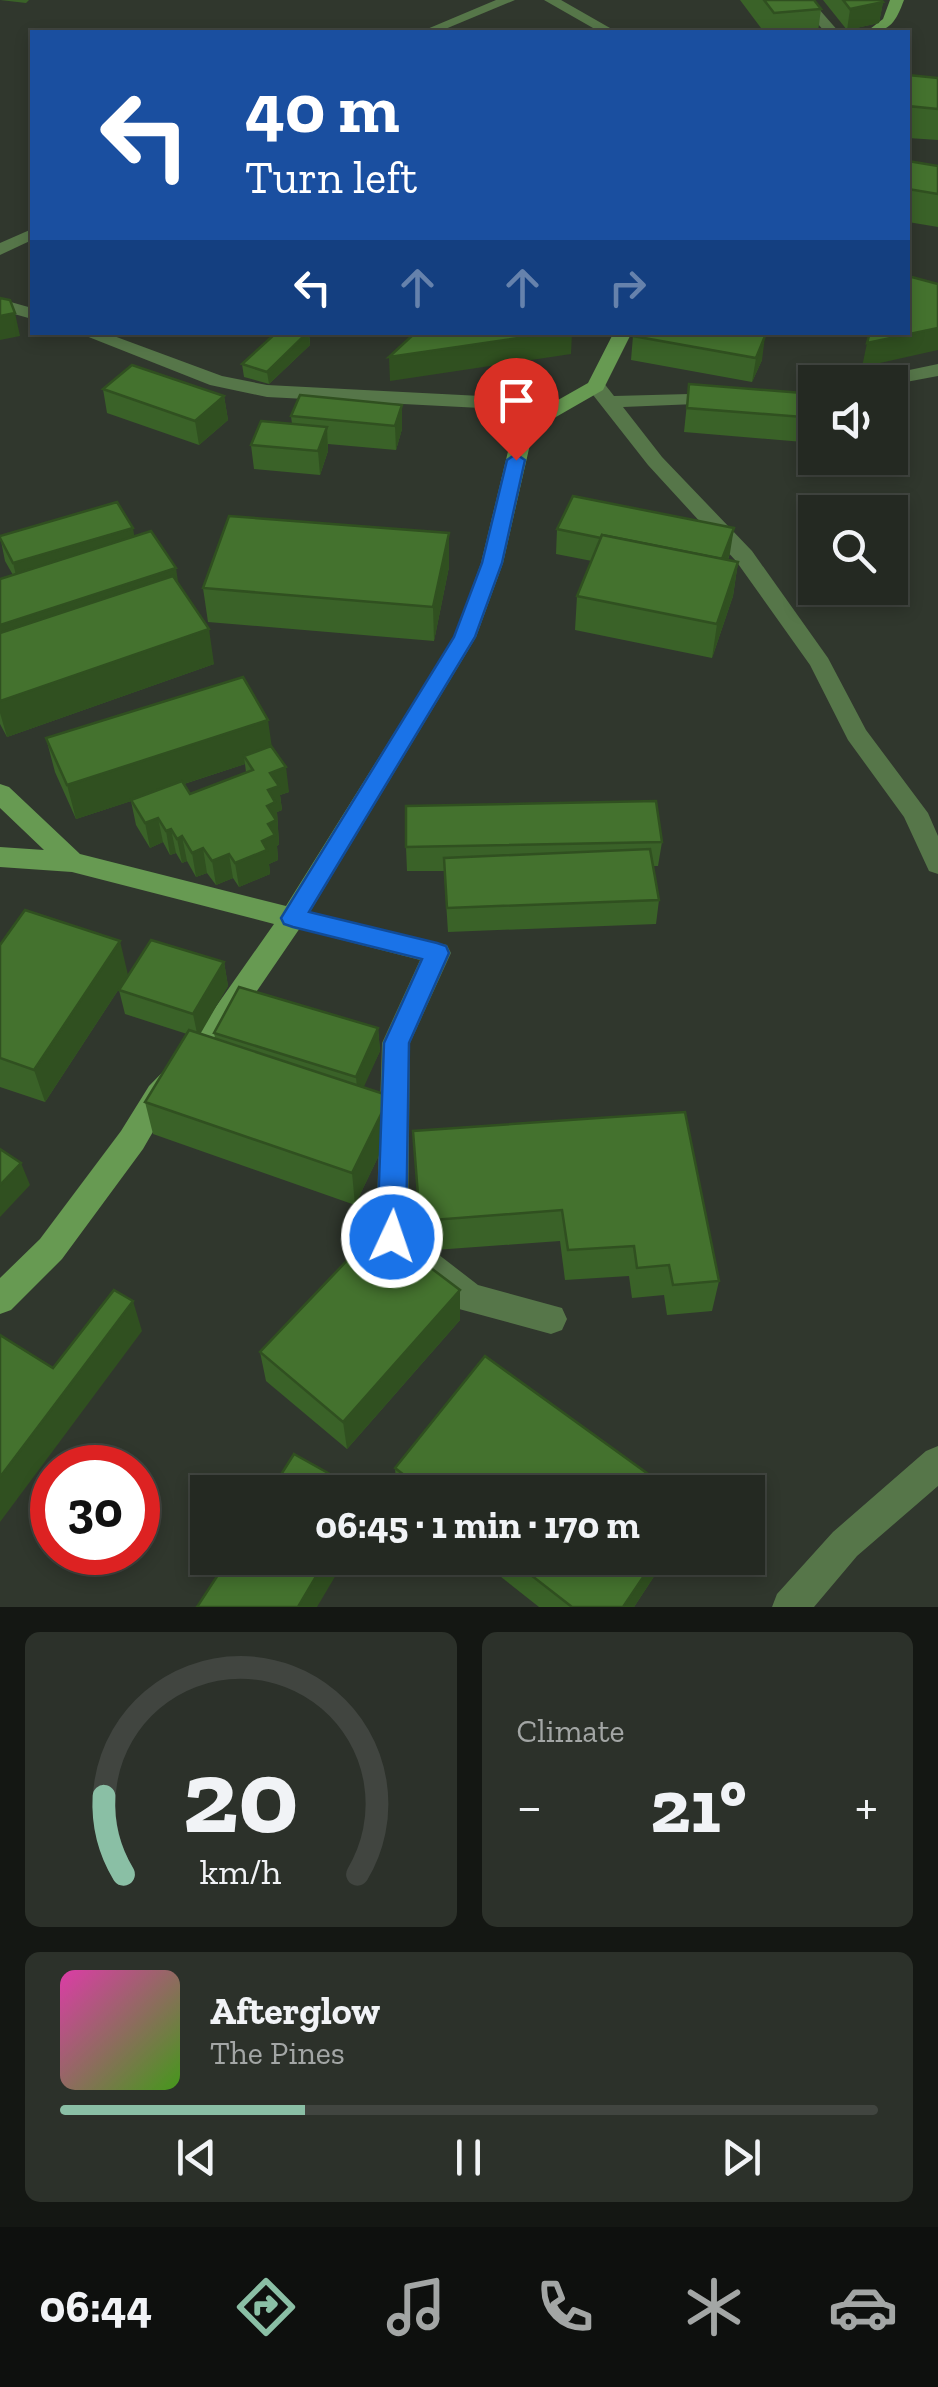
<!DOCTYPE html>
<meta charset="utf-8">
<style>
:root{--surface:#242922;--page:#2c312a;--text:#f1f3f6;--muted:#a3a6a5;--line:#414540;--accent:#8abfa5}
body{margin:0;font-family:"Zilla Slab",serif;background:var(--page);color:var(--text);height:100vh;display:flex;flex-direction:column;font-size:38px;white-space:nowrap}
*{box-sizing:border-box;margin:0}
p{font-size:32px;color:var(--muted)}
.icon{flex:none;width:55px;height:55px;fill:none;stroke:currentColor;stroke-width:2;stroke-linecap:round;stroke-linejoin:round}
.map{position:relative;height:1607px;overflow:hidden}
.side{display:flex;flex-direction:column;gap:25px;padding:25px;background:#141713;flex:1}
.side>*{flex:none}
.top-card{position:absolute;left:30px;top:30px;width:880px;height:305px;border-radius:0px;box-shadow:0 5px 15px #0003,0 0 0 2px var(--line);background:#1a4fa0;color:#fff;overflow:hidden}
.tools{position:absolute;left:798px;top:365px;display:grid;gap:20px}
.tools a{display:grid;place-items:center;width:110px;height:110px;border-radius:0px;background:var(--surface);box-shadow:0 5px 15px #0003,0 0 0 2px var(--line);font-size:50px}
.speed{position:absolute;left:30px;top:1445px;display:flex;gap:20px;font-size:50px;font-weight:700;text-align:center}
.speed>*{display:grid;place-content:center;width:130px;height:130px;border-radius:50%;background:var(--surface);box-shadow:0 5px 15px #0003,0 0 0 2px var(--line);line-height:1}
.speed .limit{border:15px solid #d22;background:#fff;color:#111}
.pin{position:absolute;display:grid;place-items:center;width:85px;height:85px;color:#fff;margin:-102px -42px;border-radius:50% 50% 50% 0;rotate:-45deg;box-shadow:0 0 10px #0007}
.pin .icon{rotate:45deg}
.me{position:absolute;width:110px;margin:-55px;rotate:3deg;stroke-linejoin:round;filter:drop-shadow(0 0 8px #0008)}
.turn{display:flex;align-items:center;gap:35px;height:210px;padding:0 50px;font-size:45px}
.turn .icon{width:130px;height:130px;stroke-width:2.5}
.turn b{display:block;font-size:70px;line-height:85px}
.lanes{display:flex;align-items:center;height:95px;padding:0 50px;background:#0003;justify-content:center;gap:50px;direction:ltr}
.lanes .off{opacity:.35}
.big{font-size:75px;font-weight:700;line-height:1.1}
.side .tile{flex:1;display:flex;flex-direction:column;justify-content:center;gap:15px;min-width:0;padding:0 35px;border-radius:15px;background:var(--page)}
.side .dial{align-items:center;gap:0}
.dial svg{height:260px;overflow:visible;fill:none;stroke:var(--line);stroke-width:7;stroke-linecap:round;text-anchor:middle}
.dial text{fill:var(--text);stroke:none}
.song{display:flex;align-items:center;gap:30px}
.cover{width:120px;height:120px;border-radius:15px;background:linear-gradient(135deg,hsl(320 70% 55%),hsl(100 70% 35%))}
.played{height:10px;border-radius:5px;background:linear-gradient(90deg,var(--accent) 30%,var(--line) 30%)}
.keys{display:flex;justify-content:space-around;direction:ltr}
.heat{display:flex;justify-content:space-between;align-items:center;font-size:55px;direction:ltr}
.side .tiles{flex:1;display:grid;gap:25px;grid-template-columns:1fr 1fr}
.tile:last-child{grid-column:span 2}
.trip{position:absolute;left:190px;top:1475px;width:575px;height:100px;border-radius:0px;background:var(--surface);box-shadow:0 5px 15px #0003,0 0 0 2px var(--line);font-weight:700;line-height:100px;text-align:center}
.menu{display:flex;height:160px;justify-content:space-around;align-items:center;background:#0e100e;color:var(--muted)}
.menu .icon{width:70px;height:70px}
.menu .current{color:var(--accent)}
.menu b{font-size:45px;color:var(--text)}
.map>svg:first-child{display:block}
</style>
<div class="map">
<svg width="938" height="1607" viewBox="0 0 938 1607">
<rect width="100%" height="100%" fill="#30372d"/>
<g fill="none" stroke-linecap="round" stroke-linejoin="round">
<g fill="#567649" fill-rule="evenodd">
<path d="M496 0H515L438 32H420Z"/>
<path d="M544 0H561L617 32H600Z"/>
<path d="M797 0H811L839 32H825Z"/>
<path d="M32 229V240L0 255V243Z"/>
<path d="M0 299 32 308V319L0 310Z"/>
<path d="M76 332H103L222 376 267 385 556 400 566 406 556 412 267 397 210 385Z"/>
<path d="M938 364V376L890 385 868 382 871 378Z"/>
<path d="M596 380 603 382 614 396 727 393V401L720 403 623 407 662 457 752 551 828 658 866 730 928 813 938 836V874L929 871 904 817 848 740 810 665 736 561 648 465 586 386Z"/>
<path d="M293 908 447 945 451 953 410 1043 408 1231 478 1285 562 1308 567 1319 562 1330 551 1334 459 1309 381 1247 376 1237 382 1043 420 960 284 925 280 918 284 911Z"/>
<path d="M938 1446V1486L857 1556 814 1607H772L777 1594 833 1532 926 1451Z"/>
</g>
<g fill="#679a52" fill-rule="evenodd">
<path d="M890 0H904C896 21 891 32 866 32L883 19Z"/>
<path d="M614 332H632L603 390 542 425 531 440 503 563 476 637 302 925 209 1061 169 1104 143 1149 62 1259 11 1310 0 1314V1278L40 1239 121 1131 149 1086 189 1045 274 924 72 872 0 867V847L44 850 0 808V784L9 787 80 854 286 906 454 637 481 563 511 439 528 417 588 383Z"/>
</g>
</g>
<g fill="#3a6228" fill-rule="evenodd">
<path d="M0 0H29L26 3Z"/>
<path d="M740 0H814L821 9 818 32H764Z"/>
<path d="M823 0H881L883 2 879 23 847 30Z"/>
<path d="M908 75 938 78V140L908 138Z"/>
<path d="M908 161 938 166V227L908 222Z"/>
<path d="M309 332 310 345 269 384 244 377 242 364Z"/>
<path d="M633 336 762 360 752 382 631 360Z"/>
<path d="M689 384 815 394V443L684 432Z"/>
<path d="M103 389 224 396 228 420 199 445 107 413Z"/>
<path d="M300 395 402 429 396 450 328 444V451L320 475 254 469 251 445 292 424 291 416Z"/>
<path d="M557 529 730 553 728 560 738 562 733 596 712 658 575 630 577 596 592 561 556 554Z"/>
<path d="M449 533V567L434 641 208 622 203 588Z"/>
<path d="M0 536 134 537 179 585 214 664 7 737 0 724V579L13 575 5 561Z"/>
<path d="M46 738 272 747 289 792 280 795 282 810 277 812 279 844 277 846 278 860 269 864 270 874 239 887 233 878 216 885 207 873 196 877 187 861 182 863 176 853 170 855 163 842 150 848 136 825 131 801 76 819 55 772ZM245 764 246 772 190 794 184 784Z"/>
<path d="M662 842 658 866H653L659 900 656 924 448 932 444 871H407L406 847Z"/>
<path d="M0 945 128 975 45 1102 0 1087Z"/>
<path d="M224 962 228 986 200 1033 215 1038 214 1033 378 1028 380 1051 363 1087 392 1128 355 1205 153 1134 145 1102 187 1034 125 1014 119 990Z"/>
<path d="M413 1131 719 1281 712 1311 667 1315 664 1295 632 1298 629 1276 565 1280 560 1241 421 1251Z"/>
<path d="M460 1290V1320L347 1449 266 1381 260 1352Z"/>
<path d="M395 1468 673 1492H397Z"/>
<path d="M477 1558H666L634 1607H539Z"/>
</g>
<g fill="#305020">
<path d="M883 2 879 23 847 30 850 9Z"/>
<path d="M15 313 20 336 0 340V316Z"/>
<path d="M938 328V350L862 367 867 343Z"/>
<path d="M308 332 310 345 269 384 267 372Z"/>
<path d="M560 332H572L571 354 390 381 389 357Z"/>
<path d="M765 336 762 360 752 382 756 358Z"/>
<path d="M224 396 228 420 199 445 195 421Z"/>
<path d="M402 405V429L396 450 395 426Z"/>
<path d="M327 427 328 451 320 475 318 451Z"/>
<path d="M133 528 137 552 19 588 13 563Z"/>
<path d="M734 528 730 553 718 587 721 563Z"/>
<path d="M449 533V567L434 641 433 607Z"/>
<path d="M738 562 733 596 712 658 717 624Z"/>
<path d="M176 568 181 602 0 662V625Z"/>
<path d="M209 629 214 664 7 737 0 713V701Z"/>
<path d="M268 720 273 755 244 756 245 764 76 819 67 785Z"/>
<path d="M286 767 289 792 280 795 282 810 277 812 279 844 277 846 278 860 269 864 270 874 239 887 235 863 262 841 270 773Z"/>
<path d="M158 818 163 842 150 848 145 823Z"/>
<path d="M171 829 176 853 170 855 166 831Z"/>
<path d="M182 836 187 861 182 863 177 839Z"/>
<path d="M203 848 207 873 196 877 192 853Z"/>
<path d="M229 854 233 878 216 885 212 861Z"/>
<path d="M120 941 128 975 45 1102 34 1070Z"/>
<path d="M224 962 228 986 198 1038 193 1014Z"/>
<path d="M378 1028 380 1051 358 1100 356 1077Z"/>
<path d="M390 1096 392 1128 355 1205 352 1173Z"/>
<path d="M21 1163 30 1185 0 1217V1185Z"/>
<path d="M460 1290V1320L347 1449 343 1422Z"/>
<path d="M133 1301 142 1331 0 1522V1477Z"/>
<path d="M327 1558H346L317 1607H298Z"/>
<path d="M656 1558H666L634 1607H623Z"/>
</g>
<g fill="#44722e" stroke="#305020" stroke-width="2.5">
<path d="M764 0H814L821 9 774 13Z"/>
<path d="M843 0H881L883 2 850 9Z"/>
<path d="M908 75 938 78V109L908 106Z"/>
<path d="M908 161 938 166V194L908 189Z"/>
<path d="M908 276 938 284V328L867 343 870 332H908Z"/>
<path d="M0 298 10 300 15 313 0 316Z"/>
<path d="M277 332H308L267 372 242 364Z"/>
<path d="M416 332H560L389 357Z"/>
<path d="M635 332H744L765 336 756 358 633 336Z"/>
<path d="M132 365 224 396 195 421 103 389Z"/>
<path d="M689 384 815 394V418L687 408Z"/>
<path d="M300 395 402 405 395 426 291 416Z"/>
<path d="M261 421 327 427 318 451 251 445Z"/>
<path d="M573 496 734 528 722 559 602 535 601 538 557 529Z"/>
<path d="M117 502 133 528 13 563 0 538V536Z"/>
<path d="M229 516 449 533 433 607 203 588Z"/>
<path d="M151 531 176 568 0 625V579Z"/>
<path d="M602 535 738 562 717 624 577 596Z"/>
<path d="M173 576 209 629 0 701V633Z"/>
<path d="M243 677 268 720 67 785 46 738Z"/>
<path d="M271 746 286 767 270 773 279 786 268 790 275 802 267 806 276 820 268 824 275 835 262 841 267 850 235 863 229 854 212 861 203 848 192 853 182 836 177 839 171 829 166 831 158 818 145 823 131 800 182 781 190 794 253 770 244 756Z"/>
<path d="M656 801 662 842 406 847V806Z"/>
<path d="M650 849 659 900 447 908 444 858Z"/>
<path d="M25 910 120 941 34 1070 0 1058V945Z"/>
<path d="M151 940 224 962 193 1014 119 990Z"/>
<path d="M239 987 378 1028 356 1077 214 1033Z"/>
<path d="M189 1030 390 1096 352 1173 145 1102Z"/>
<path d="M685 1112 719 1281 673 1285 669 1265 637 1268 634 1246 568 1250 562 1210 420 1221 413 1131Z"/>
<path d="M0 1149 21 1163 0 1185Z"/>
<path d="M378 1228 460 1290 343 1422 260 1352Z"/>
<path d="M114 1290 133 1301 0 1477V1335L53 1368Z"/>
<path d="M485 1356 673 1492H426L395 1468Z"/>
<path d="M294 1454 362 1492H270Z"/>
<path d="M229 1558H327L298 1607H197Z"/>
<path d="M509 1558H656L623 1607H572Z"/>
</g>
<path fill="#1a73e8" stroke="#114b97" stroke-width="2.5" d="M516 454 525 460 502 563 475 637 309 912 437 943 446 946 449 953 409 1043 406 1237 401 1246 392 1250 382 1246 377 1237 384 1043 422 959 293 927 284 924 281 918 454 637 482 563 507 460Z"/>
</svg>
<div class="tools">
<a><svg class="icon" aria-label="sound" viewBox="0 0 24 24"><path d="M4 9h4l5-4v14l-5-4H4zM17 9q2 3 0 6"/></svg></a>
<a><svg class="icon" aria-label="search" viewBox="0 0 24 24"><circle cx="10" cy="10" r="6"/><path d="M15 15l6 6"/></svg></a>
</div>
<div class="speed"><div class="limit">30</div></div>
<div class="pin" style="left:516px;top:460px;background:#d93025"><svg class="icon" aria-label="arrive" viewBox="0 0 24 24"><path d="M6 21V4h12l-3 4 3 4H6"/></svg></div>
<svg class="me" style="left:392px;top:1237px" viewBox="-20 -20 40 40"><circle r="17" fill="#1a73e8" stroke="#fff" stroke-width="3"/><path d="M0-11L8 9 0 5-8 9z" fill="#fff"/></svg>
<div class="trip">06:45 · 1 min · 170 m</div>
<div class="top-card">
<div class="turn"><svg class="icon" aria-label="left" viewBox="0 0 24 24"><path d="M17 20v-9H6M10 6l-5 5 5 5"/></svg><div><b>40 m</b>Turn left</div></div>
<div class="lanes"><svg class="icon" aria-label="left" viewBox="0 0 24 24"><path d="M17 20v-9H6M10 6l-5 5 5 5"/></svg><svg class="icon off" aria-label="ahead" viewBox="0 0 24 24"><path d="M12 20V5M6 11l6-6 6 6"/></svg><svg class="icon off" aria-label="ahead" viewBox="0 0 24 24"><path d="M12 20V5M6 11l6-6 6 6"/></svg><svg class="icon off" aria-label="right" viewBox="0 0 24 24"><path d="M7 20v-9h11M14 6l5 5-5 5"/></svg></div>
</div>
</div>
<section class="side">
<div class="tiles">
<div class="tile dial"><svg viewBox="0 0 100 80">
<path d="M14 69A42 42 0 1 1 86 69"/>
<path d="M14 69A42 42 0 0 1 8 45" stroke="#8abfa5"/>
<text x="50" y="56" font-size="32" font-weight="700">20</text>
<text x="50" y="72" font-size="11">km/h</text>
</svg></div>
<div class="tile"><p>Climate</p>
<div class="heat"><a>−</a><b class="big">21°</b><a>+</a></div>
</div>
<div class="tile">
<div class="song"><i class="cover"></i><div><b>Afterglow</b><p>The Pines</p></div></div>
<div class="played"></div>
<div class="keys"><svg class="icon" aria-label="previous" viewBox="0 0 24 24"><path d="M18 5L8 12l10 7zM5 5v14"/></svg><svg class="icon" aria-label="pause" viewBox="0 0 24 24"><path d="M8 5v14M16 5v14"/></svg><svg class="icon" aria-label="next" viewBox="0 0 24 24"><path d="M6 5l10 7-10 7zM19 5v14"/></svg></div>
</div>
</div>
</section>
<nav class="menu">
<b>06:44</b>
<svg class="icon current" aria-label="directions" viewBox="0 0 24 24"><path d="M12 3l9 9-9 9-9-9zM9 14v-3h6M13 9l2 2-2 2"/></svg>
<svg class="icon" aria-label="music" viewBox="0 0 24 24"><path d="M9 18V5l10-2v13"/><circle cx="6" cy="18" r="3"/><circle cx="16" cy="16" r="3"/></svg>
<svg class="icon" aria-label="phone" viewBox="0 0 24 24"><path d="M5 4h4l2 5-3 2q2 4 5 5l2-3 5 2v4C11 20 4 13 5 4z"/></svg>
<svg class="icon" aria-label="climate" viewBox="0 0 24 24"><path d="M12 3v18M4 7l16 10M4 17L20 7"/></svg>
<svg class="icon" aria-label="car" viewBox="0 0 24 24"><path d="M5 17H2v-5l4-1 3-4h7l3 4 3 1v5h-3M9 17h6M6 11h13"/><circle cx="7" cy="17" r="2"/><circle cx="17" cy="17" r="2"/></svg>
</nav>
